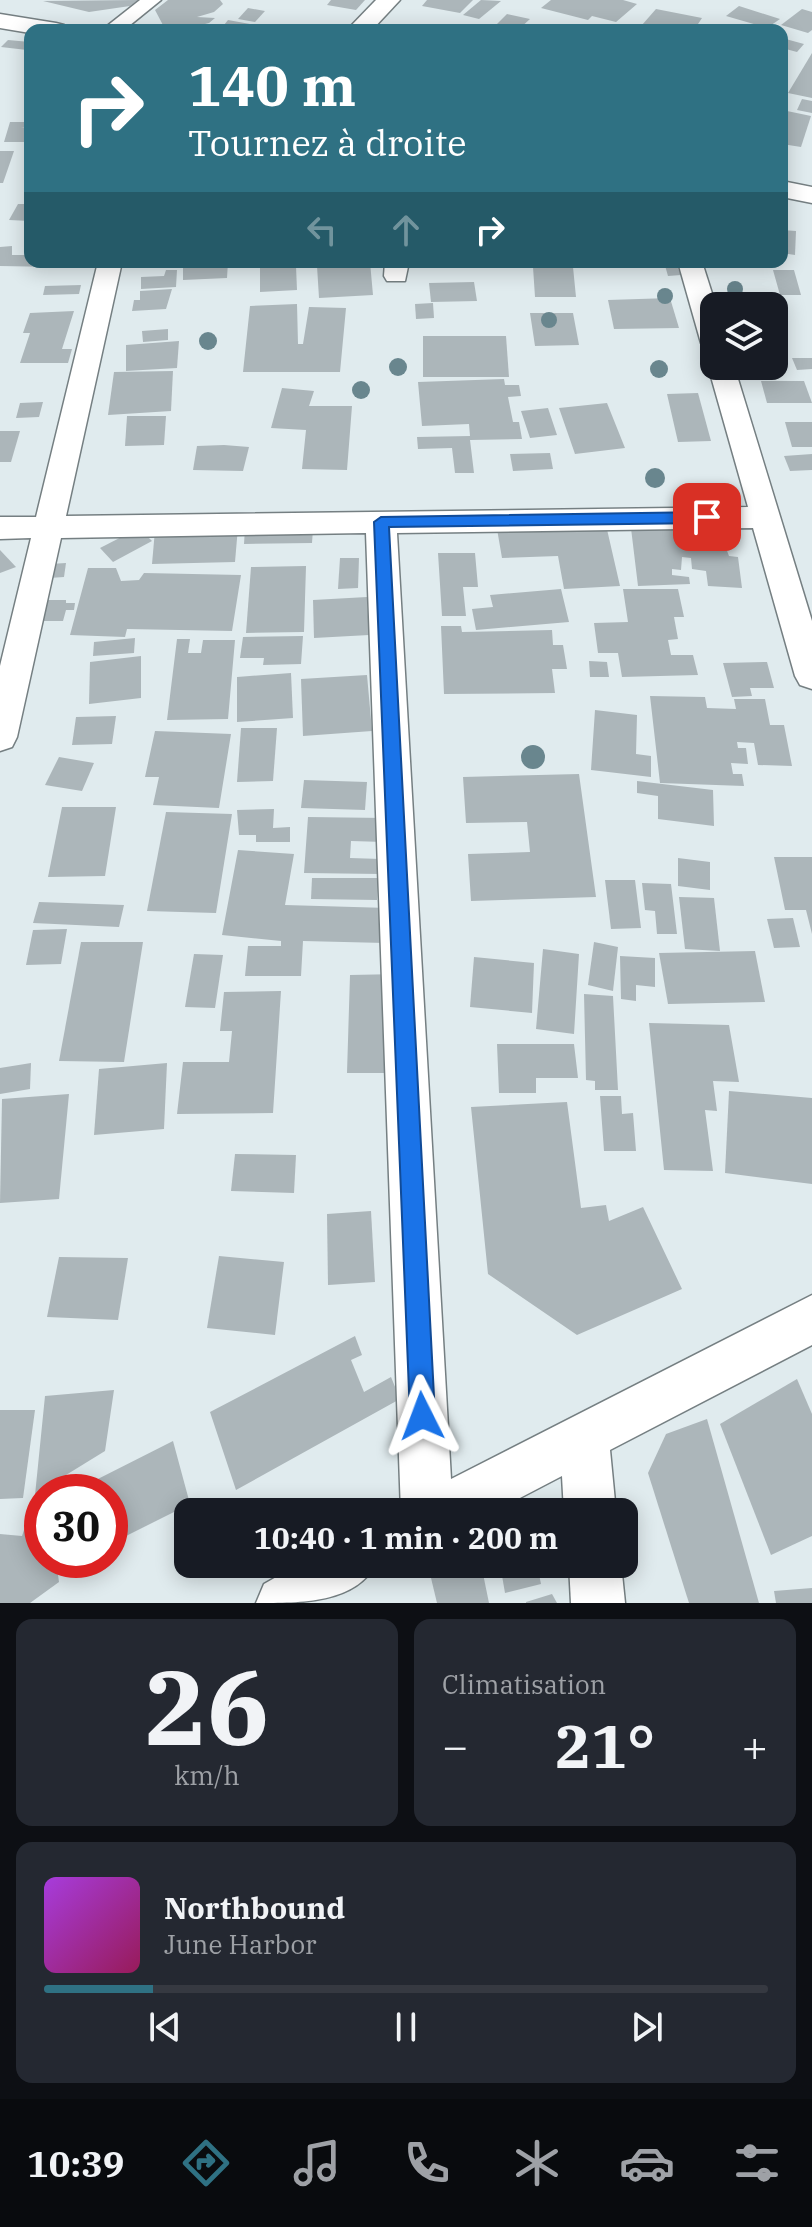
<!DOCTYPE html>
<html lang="fr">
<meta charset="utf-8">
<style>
:root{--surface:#171b24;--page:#242831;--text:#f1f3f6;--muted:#9ea1a6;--line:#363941;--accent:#2f7183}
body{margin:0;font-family:"IBM Plex Serif",serif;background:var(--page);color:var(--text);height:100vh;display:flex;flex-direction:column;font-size:30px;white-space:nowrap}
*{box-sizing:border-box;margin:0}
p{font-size:26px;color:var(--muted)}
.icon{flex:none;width:44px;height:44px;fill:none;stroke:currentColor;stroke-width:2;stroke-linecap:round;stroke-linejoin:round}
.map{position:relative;height:1603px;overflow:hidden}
.drawer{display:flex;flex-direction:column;gap:16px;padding:16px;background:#0d0f14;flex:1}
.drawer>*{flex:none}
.hud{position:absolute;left:24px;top:24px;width:764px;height:244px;border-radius:16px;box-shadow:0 4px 20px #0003;background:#2f7183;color:#fff;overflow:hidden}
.controls{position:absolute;left:700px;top:292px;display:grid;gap:16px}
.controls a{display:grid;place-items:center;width:88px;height:88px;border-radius:16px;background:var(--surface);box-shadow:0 4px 20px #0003;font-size:40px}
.speed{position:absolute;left:24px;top:1474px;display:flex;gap:16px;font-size:40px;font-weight:700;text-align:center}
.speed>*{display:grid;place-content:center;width:104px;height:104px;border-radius:50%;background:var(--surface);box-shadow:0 4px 20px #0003;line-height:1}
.speed .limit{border:12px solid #d22;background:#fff;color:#111}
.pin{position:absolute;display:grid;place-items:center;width:68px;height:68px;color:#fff;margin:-34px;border-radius:16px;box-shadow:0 4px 12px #0006}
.me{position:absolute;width:88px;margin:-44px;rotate:357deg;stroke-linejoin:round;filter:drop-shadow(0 0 6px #0008)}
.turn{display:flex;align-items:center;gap:28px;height:168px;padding:0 32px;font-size:36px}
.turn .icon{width:104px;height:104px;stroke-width:2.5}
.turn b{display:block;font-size:56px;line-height:68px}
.lanes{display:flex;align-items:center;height:76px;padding:0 32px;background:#0003;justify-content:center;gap:40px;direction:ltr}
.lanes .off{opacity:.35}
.big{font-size:60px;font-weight:800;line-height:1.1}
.drawer .tile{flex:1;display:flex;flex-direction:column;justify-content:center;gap:12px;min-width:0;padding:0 28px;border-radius:16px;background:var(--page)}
.drawer .dial{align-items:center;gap:0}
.dial b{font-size:104px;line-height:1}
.song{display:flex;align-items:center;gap:24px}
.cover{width:96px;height:96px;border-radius:12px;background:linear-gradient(135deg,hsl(280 70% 55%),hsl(330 70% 35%))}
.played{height:8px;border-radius:4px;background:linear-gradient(90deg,var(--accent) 15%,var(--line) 15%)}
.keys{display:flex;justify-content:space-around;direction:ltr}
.heat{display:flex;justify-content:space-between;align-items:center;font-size:44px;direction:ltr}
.drawer .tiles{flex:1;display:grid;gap:16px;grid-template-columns:1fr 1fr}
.tile:last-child{grid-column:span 2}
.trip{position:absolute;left:174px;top:1498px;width:464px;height:80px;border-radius:16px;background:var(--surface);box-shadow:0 4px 20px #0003;font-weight:800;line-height:80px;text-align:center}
.tabs{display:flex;height:128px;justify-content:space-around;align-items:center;background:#090b0e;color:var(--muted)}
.tabs .icon{width:56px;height:56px}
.tabs .current{color:var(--accent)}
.tabs b{font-size:36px;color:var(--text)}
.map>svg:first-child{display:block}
</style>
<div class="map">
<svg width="812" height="1603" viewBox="0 0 812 1603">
<rect width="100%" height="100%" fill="#e0ebee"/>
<g fill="#acb6ba">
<path d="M138 0 130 6 89 12 43 1Z"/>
<path d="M168 0H220L223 4 214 12 197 17 215 18 209 23 197 26 209 28 207 30H182L164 27 155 10Z"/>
<path d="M331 0H365L356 10 327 5Z"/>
<path d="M427 0H473L460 13 422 6Z"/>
<path d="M481 0 501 1 479 19 463 15Z"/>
<path d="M551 0H623L637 4 616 22 592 16 588 20 541 8Z"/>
<path d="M739 6 780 19 767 28 726 16Z"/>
<path d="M248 8 265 11 255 22 238 19Z"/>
<path d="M656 9 702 18 698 24 704 25 693 30H664L642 25Z"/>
<path d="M802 9 812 12V30L808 33 781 25Z"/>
<path d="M507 14 530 19 519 29 497 24Z"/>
<path d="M228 20 250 24 247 27 258 30H220Z"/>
<path d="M782 38 804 44 797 52 782 48Z"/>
<path d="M8 40 30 42V47L27 50 1 47Z"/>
<path d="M812 53V98L788 93Z"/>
<path d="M802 99 812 101V113L797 110Z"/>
<path d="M787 111 811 116 801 147 782 144V125Z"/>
<path d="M10 122H30V127H21L30 128V142H4Z"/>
<path d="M0 151H14L3 183H0Z"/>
<path d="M18 204H30V221L9 220Z"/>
<path d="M782 230 796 231 795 255 782 253Z"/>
<path d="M12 246V255H30V262H57L55 267 0 266V247Z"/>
<path d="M183 262H228L227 278 183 280Z"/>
<path d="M345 262H370L373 295 319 298 317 266 346 265Z"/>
<path d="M518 262H613L614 267H573L576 297H535L533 267 519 266Z"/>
<path d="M664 262H675L681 275 668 276Z"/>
<path d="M296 266 297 290 260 292V267Z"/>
<path d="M166 270H177L176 287 141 289V277L164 276Z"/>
<path d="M773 270H794L801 295H780Z"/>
<path d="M474 282 477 301 431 302 429 283Z"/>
<path d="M81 285 79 294 43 295 45 286Z"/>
<path d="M172 289 166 309 132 311 134 300H140V291Z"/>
<path d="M670 298 679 328 614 329 608 300Z"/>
<path d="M433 303 434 318 416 319 415 304Z"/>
<path d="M297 304 298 344H303L309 307 346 308 340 372H243L250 306Z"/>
<path d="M74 311 62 349H72L68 363H20L30 333H23L30 313Z"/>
<path d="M530 313H573L579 345 535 346Z"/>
<path d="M168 329V340L143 342 142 331Z"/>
<path d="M423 336H506L509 377H423Z"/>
<path d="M179 341 177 368 126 371V345Z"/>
<path d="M792 358H812V369L797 370Z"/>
<path d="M173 371 171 411 108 415 114 372Z"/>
<path d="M504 379 505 385H519L521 396 508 397 513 422H519L522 439 470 440 474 473H455L452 448 418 449 417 437 470 436 469 424 422 426 418 382Z"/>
<path d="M761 381H804L812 403H767Z"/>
<path d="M282 388 314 391 309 406H352L347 470 302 469 306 430 271 428Z"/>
<path d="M698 393 711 441 678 442 667 394Z"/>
<path d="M43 402 39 417 16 418 20 403Z"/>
<path d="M607 403 625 448 575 454 559 408Z"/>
<path d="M548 408 557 435 530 438 521 411Z"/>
<path d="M127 416H166L164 445 125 446Z"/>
<path d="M785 422H812V447H792Z"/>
<path d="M0 431H20L11 462H0Z"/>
<path d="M224 445 249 447 243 471 193 470 197 446Z"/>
<path d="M550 453 553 469 513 471 510 454Z"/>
<path d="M812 454V470L790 471 784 456Z"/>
<path d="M630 520H685L724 543 729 556 738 557 742 588 708 586 706 571 692 569 691 558 682 557 681 570 672 569V575L689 577 690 584 638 586Z"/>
<path d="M606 525 620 586 564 589 558 556 502 558 497 529Z"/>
<path d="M238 527 235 562 152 564 155 530Z"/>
<path d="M139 528 152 541 113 562 100 548Z"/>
<path d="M245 529H313L312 543 244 544Z"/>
<path d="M0 550 16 567 0 573Z"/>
<path d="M438 553H475L478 587H463L466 616H442Z"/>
<path d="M340 558H359L358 588 338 589Z"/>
<path d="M66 563 64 577 49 578 50 564Z"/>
<path d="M306 566 304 632 246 633 251 567Z"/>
<path d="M88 568H116L121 581 139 580 144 573 241 575 232 631 127 629 125 637 70 635Z"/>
<path d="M561 589 569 622 476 630 472 609 493 607 490 595Z"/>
<path d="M623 589H678L684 617H674L678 639 668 640 671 655H693L698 675 622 677 618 653H598L594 623 628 622Z"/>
<path d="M367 597 369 635 314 638 313 600Z"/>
<path d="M47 600H66V603H75L74 610H66L63 621H43Z"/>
<path d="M441 626H461L462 632 552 630 553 645H563L567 669H552L555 693 444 694Z"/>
<path d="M303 636 301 664 263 665 264 658H240L243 637Z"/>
<path d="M135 638 134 653 93 656 94 642Z"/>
<path d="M177 639H190L188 653H201L203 640H235L228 719 167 720Z"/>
<path d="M141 656V698L89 704 90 662Z"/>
<path d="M589 661 607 662 609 677H590Z"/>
<path d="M767 662 774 688H750L752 696 732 697 723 663Z"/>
<path d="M291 673 293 718 237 722V677Z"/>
<path d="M367 675 372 731 303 736 301 679Z"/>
<path d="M650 696 705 697 707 708 736 709 734 699H765L770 725H784L792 766 758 765 754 743 737 742 738 748H746L748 764 731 763 733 774H742L744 786 660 783Z"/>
<path d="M595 710 637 715 636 754 651 756V777L591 770Z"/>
<path d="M116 716 112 744 72 745 76 717Z"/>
<path d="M241 728H277L273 781 237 782Z"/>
<path d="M155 731 231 734 219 808 153 805 159 777H145Z"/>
<path d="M59 757 94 763 82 791 45 785Z"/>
<path d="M579 774 596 897 471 901 468 854 530 852 527 822 466 823 463 777Z"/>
<path d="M304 780 367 782 365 810 301 808Z"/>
<path d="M637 781 713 790 714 826 658 819V796L637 793Z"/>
<path d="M62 807H116L105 876 48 877Z"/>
<path d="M274 809 273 828 290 827V842H256V835H239L237 810Z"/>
<path d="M166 812 232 814 216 913 147 911Z"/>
<path d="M308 817 385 818 384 842 351 841 350 858 381 859V874L304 873Z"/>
<path d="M238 850 294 854 285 905 388 908 385 943 303 941 301 976H245L248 946H281V941L222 935Z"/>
<path d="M774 857H812V934L806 910H785Z"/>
<path d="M678 858 710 862V890L678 886Z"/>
<path d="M312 878H378L377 900 311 899Z"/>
<path d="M605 880H635L641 928 611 929Z"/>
<path d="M642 883 671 884 677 934H657L655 911 645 910Z"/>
<path d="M679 897 714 898 720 951 685 949Z"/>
<path d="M39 902 124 905 119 927 33 923Z"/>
<path d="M793 918 800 947 774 948 767 919Z"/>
<path d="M67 929 61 964 26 965 33 930Z"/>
<path d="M81 942H143L124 1062 59 1061Z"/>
<path d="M594 942 618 947 613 991 588 985Z"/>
<path d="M543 949 579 954 574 1034 536 1029Z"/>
<path d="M755 951 765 1002 668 1004 659 953Z"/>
<path d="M194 954 223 955 215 1008 185 1007Z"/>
<path d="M620 956 655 958V987L636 985V1001L621 999Z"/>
<path d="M474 957 534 963 532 1013 470 1007Z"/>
<path d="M399 974V1073H347L350 975Z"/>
<path d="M281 991 273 1113 177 1114 183 1062H229L232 1031H220L224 992Z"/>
<path d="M584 994 613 996 618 1090H595V1081L586 1080Z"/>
<path d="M649 1023 729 1025 739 1082 713 1081 717 1111 705 1110 713 1171 664 1170Z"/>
<path d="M497 1044H574L578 1078H536V1093H499Z"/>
<path d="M31 1063 30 1089 0 1094V1068Z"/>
<path d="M167 1063 164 1129 94 1135 99 1069Z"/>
<path d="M729 1091 812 1098V1184L725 1173Z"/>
<path d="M69 1094 59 1199 0 1203 2 1099Z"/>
<path d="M600 1096H621L622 1114 633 1113 636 1151H604Z"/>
<path d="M567 1102 581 1208 606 1205 609 1221 643 1207 682 1289 577 1335 488 1274 471 1107Z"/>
<path d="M235 1154 296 1155 294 1193 231 1191Z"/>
<path d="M371 1211 375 1282 328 1285 327 1214Z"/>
<path d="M219 1256 284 1262 275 1335 207 1328Z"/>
<path d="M59 1257 128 1258 118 1320 47 1317Z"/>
<path d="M355 1336 362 1355 351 1360 364 1392 391 1377 400 1399 236 1490 210 1412Z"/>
<path d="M797 1379 812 1414V1536L771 1555 720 1424Z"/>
<path d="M114 1390 105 1451 66 1475 72 1492H42V1560H56L59 1582 30 1603H0V1534L22 1536 28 1518 35 1495 45 1396Z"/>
<path d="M0 1410H35L23 1498 0 1499Z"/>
<path d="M707 1419 759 1603H689L648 1473 666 1434Z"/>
<path d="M173 1441 190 1504 110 1544V1492H83L82 1487Z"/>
<path d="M474 1564H481L489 1603H437L431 1578Z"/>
<path d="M500 1564H537L541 1584 505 1593Z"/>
<path d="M812 1588V1603H776L774 1591Z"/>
<path d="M552 1594 557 1603H526V1602Z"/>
</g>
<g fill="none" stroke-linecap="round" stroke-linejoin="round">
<g stroke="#757f82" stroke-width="3">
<g id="street">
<path d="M140 0H161L124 30H102Z"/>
<path d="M98 262H122L66 516 748 507 708 366 714 360V366H734L812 621V689L800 685 795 676 753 528 397 533 451 1479 812 1295V1345L610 1450 616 1512H564L562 1476 493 1512H401L366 533 61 538 17 737 12 747 0 751V666L31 538 0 539V517H36Z"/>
<path d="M385 262H409L405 281H387L384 276Z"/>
<path d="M678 262H702L716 306 714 351 705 349 701 343Z"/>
<path d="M299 1564H376C355 1603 302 1603 256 1603L264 1584Z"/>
<path d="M569 1564H621L625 1603H571Z"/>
</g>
</g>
<g stroke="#757f82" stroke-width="3">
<g id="secondary">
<path d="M376 0H400L372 30H347Z"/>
<path d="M0 14 56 23 64 25 68 30H30V33L0 28Z"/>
<path d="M782 181 812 187V203L782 197Z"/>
</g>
</g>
<use href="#street" fill="#fff" fill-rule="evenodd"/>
<use href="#secondary" fill="#fff" fill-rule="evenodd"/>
</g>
<g fill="#69868e">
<circle cx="735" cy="289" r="8"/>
<circle cx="665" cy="296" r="8"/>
<circle cx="549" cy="320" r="8"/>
<circle cx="208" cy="341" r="9"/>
<circle cx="398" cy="367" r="9"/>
<circle cx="659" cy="369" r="9"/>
<circle cx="361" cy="390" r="9"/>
<circle cx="655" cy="478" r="10"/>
<circle cx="533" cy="757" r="12"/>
</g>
<path fill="#1a73e8" stroke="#114b97" stroke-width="2" d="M707 512 715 517 707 523 389 527 435 1416 431 1425 422 1429 413 1425 410 1416 374 522 381 517Z"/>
</svg>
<div class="controls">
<a><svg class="icon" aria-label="layers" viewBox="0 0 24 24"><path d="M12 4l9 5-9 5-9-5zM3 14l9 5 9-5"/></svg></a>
</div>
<div class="speed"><div class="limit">30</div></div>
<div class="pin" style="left:707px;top:517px;background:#d93025"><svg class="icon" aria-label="arrive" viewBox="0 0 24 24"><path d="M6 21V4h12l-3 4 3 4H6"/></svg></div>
<svg class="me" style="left:422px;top:1416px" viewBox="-20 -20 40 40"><path d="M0-17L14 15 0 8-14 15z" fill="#1a73e8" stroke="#fff" stroke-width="4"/></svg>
<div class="trip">10:40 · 1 min · 200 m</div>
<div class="hud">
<div class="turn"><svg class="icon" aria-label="right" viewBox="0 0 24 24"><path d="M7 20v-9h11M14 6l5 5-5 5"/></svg><div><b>140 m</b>Tournez à droite</div></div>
<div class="lanes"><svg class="icon off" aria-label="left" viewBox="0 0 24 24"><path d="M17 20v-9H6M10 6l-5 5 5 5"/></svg><svg class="icon off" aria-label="ahead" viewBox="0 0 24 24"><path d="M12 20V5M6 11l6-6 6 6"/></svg><svg class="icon" aria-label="right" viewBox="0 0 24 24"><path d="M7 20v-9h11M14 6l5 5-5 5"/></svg></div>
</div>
</div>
<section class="drawer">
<div class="tiles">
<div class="tile dial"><b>26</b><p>km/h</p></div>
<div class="tile"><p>Climatisation</p>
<div class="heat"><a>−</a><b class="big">21°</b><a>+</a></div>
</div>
<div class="tile">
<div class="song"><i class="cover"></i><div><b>Northbound</b><p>June Harbor</p></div></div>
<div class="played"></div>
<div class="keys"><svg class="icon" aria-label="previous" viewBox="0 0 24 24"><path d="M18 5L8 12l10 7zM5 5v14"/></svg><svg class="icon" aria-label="pause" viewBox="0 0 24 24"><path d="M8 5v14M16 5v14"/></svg><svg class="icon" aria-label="next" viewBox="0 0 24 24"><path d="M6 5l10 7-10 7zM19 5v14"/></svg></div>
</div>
</div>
</section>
<nav class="tabs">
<b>10:39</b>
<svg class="icon current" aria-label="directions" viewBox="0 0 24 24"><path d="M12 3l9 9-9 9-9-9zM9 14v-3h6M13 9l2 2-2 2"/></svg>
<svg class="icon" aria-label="music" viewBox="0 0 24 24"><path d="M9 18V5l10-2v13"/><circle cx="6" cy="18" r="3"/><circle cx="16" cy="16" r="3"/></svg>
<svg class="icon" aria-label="phone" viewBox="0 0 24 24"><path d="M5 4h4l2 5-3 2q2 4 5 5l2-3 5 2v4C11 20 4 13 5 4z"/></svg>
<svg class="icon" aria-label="climate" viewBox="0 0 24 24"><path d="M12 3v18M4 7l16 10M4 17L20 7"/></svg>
<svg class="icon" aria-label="car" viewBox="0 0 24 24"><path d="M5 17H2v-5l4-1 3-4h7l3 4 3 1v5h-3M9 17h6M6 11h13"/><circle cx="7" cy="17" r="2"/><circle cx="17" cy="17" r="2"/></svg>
<svg class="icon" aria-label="filters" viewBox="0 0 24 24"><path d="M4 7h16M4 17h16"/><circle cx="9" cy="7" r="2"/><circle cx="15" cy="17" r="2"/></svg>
</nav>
